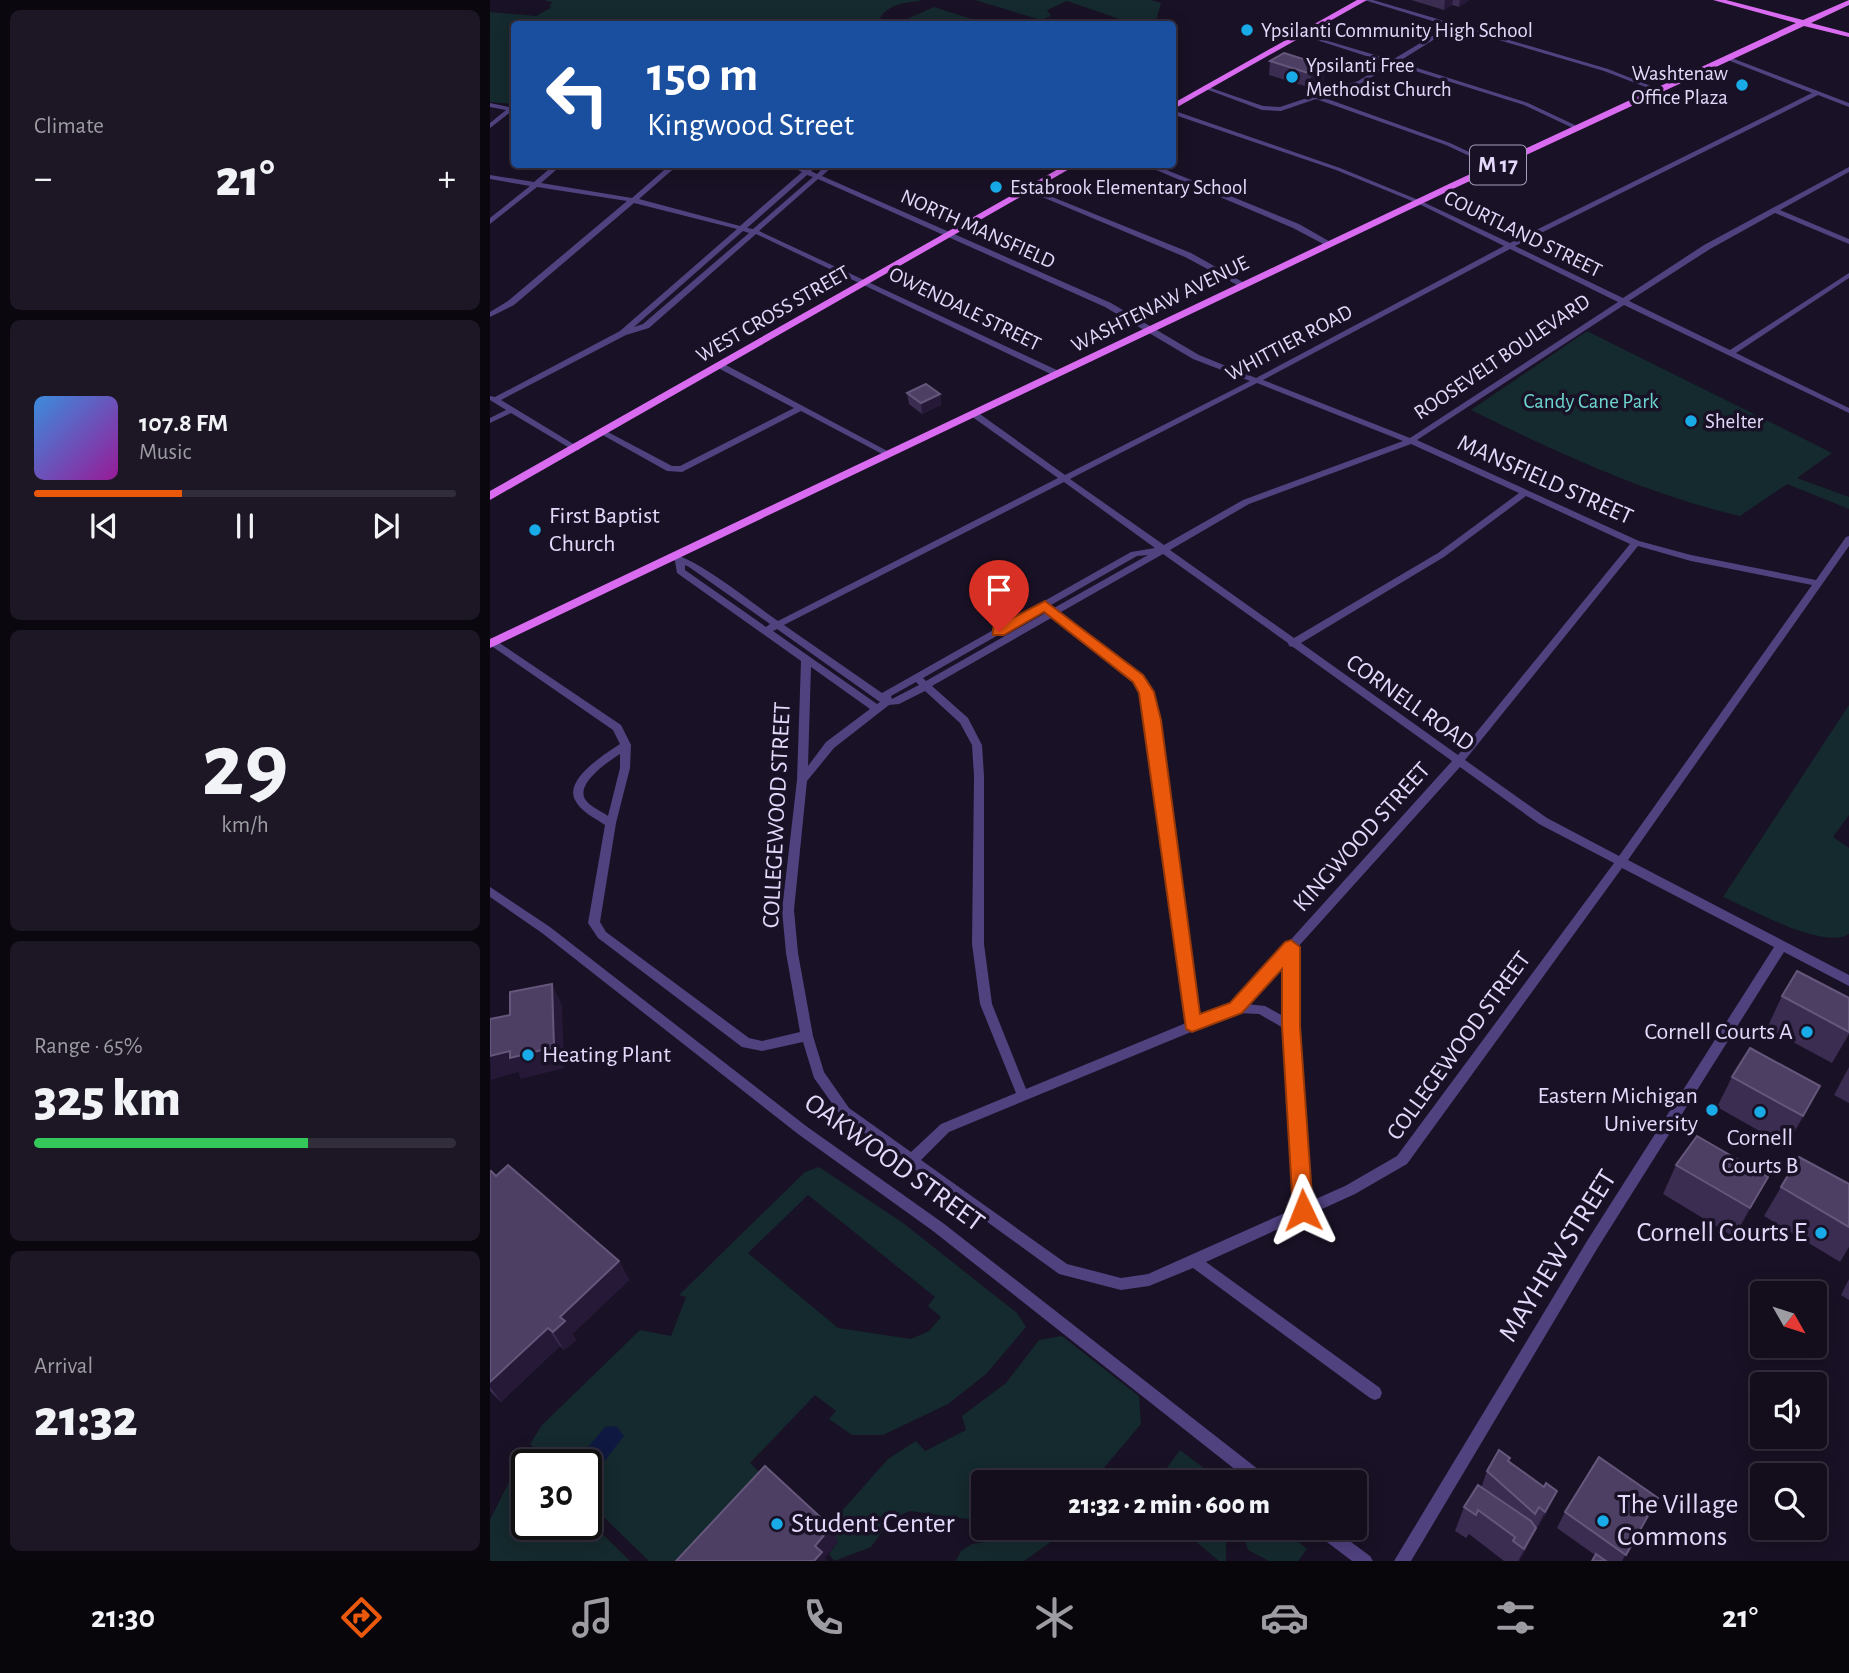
<!DOCTYPE html>
<meta charset="utf-8">
<style>
:root{--surface:#130d1c;--page:#1c1625;--text:#f1f3f6;--muted:#9d9ca3;--line:#322d3b;--accent:#ea580c}
body{margin:0;font-family:"Alegreya Sans",sans-serif;background:var(--page);color:var(--text);height:100vh;display:flex;flex-direction:column;font-size:26px;white-space:nowrap}
*{box-sizing:border-box;margin:0}
p{font-size:23px;color:var(--muted)}
.icon{flex:none;width:38px;height:38px;fill:none;stroke:currentColor;stroke-width:2;stroke-linecap:round;stroke-linejoin:round}
.map{position:relative;flex:1;overflow:hidden}
.panel{display:flex;flex-direction:column;gap:10px;padding:10px;background:#0a070f;width:490px}
.panel>*{flex:none}
.top-card{position:absolute;left:21px;top:21px;width:665px;height:147px;border-radius:7px;box-shadow:0 4px 18px #0003,0 0 0 2px var(--line);background:#1a4fa0;color:#fff;overflow:hidden}
.needle{width:46px;rotate:129deg}
.buttons{position:absolute;left:1260px;top:1281px;display:grid;gap:14px}
.buttons a{display:grid;place-items:center;width:77px;height:77px;border-radius:7px;background:var(--surface);box-shadow:0 4px 18px #0003,0 0 0 2px var(--line);font-size:35px}
.speed{position:absolute;left:21px;top:1449px;display:flex;gap:14px;font-size:35px;font-weight:700;text-align:center}
.speed>*{display:grid;place-content:center;width:91px;height:91px;border-radius:50%;background:var(--surface);box-shadow:0 4px 18px #0003,0 0 0 2px var(--line);line-height:1}
.speed .limit{border:4px solid #111;border-radius:10px;background:#fff;color:#111}
.pin{position:absolute;display:grid;place-items:center;width:60px;height:60px;color:#fff;margin:-72px -30px;border-radius:50% 50% 50% 0;rotate:-45deg;box-shadow:0 0 7px #0007}
.pin .icon{rotate:45deg}
.me{position:absolute;width:77px;margin:-38px;rotate:358deg;stroke-linejoin:round;filter:drop-shadow(0 0 5px #0008)}
.turn{display:flex;align-items:center;gap:24px;height:147px;padding:0 21px;font-size:32px}
.turn .icon{width:91px;height:91px;stroke-width:2.5}
.turn b{display:block;font-size:49px;line-height:60px}
.big{font-size:52px;font-weight:800;line-height:1.1}
.panel .tile{flex:1;display:flex;flex-direction:column;justify-content:center;gap:10px;min-width:0;padding:0 24px;border-radius:10px;background:var(--page)}
.panel .dial{align-items:center;gap:0}
.dial b{font-size:91px;line-height:1}
.song{display:flex;align-items:center;gap:21px}
.cover{width:84px;height:84px;border-radius:10px;background:linear-gradient(135deg,hsl(210 70% 55%),hsl(300 70% 35%))}
.played{height:7px;border-radius:4px;background:linear-gradient(90deg,var(--accent) 35%,var(--line) 35%)}
.keys{display:flex;justify-content:space-around;direction:ltr}
.heat{display:flex;justify-content:space-between;align-items:center;font-size:38px;direction:ltr}
.charge{height:10px;border-radius:5px;background:linear-gradient(90deg,#34c759 65%,var(--line) 0)}
.trip{position:absolute;left:481px;top:1470px;width:396px;height:70px;border-radius:7px;background:var(--surface);box-shadow:0 4px 18px #0003,0 0 0 2px var(--line);font-weight:800;line-height:70px;text-align:center}
.tabs{display:flex;height:112px;justify-content:space-around;align-items:center;background:#08050b;color:var(--muted)}
.tabs .icon{width:49px;height:49px}
.tabs .on{color:var(--accent)}
.tabs b{font-size:32px;color:var(--text)}
main{display:flex;flex:1;min-height:0}
.map>svg:first-child{display:block}
</style>
<main>
<section class="panel">
<div class="tile"><p>Climate</p>
<div class="heat"><a>−</a><b class="big">21°</b><a>+</a></div>
</div>
<div class="tile">
<div class="song"><i class="cover"></i><div><b>107.8 FM</b><p>Music</p></div></div>
<div class="played"></div>
<div class="keys"><svg class="icon" aria-label="previous" viewBox="0 0 24 24"><path d="M18 5L8 12l10 7zM5 5v14"/></svg><svg class="icon" aria-label="pause" viewBox="0 0 24 24"><path d="M8 5v14M16 5v14"/></svg><svg class="icon" aria-label="next" viewBox="0 0 24 24"><path d="M6 5l10 7-10 7zM19 5v14"/></svg></div>
</div>
<div class="tile dial"><b>29</b><p>km/h</p></div>
<div class="tile"><p>Range · 65%</p><b class="big">325 km</b><div class="charge"></div></div>
<div class="tile"><p>Arrival</p><b class="big">21:32</b></div>
</section>
<div class="map">
<svg width="1359" height="1561" viewBox="0 0 1359 1561">
<rect width="100%" height="100%" fill="#191125"/>
<g fill="#152a2e" fill-rule="evenodd">
<path d="M57 0H428L432 1C416 2 399 4 390 18L392 24H24V104L0 102V12L46 16 62 7 59 6 63 2 55 1Z"/>
<path d="M485 0H661L671 3 665 24H644L577 1 557 10 561 16 551 20Z"/>
<path d="M444 7 497 24 410 22Z"/>
<path d="M1097 331 1342 453 1307 478 1359 497V509L1297 484 1250 516C1156 494 1068 453 981 410Z"/>
<path d="M1359 705V815L1343 837 1359 848V934C1333 950 1261 909 1233 897Z"/>
<path d="M329 1167 413 1223 527 1313 536 1327 496 1374 458 1404 393 1435H362L339 1419 346 1411 325 1395 260 1463 276 1478 208 1561H159L96 1500V1465H60L40 1444 52 1425 150 1330 181 1336 196 1297 189 1295 315 1172ZM318 1195 445 1297 438 1306 451 1317 439 1331 421 1339 348 1328 258 1253Z"/>
<path d="M572 1336 649 1396 651 1424 602 1482H494L493 1521 420 1511 401 1519 381 1547 344 1561 339 1554 348 1542 335 1530 398 1459 426 1441 435 1451 476 1430 472 1416 516 1383 549 1340Z"/>
<path d="M690 1450 694 1453 732 1482H679L671 1476Z"/>
<path d="M32 1456 42 1465H37V1524H96V1518L140 1561H0V1520Z"/>
<path d="M558 1528H600L562 1541 534 1561H466L471 1551 482 1544 530 1537Z"/>
<path d="M690 1528H729L736 1537V1561H729Z"/>
<path d="M751 1528H791L817 1549 808 1561H779L758 1550Z"/>
</g>
<path fill="#0f1840" d="M126 1426 134 1436 96 1485V1465H83L115 1427Z"/>
<g fill="none" stroke-linecap="round" stroke-linejoin="round">
<g fill="#50417f" fill-rule="evenodd">
<path d="M874 0H883L1118 69 1171 90 1166 91 1114 71 964 27 908 62 1038 103 1089 127V129H1085L1034 105 903 64 872 83 832 97 960 143 1007 165 1008 166 1005 168 956 145 826 99 791 111 772 110 713 88 718 87 773 106 790 107 868 81 898 63 811 35V33L902 60 959 26Z"/>
<path d="M1235 57H1239L1359 103V107L1328 95 1025 246 1133 298 1214 245 1359 167V172L1290 210 1359 239V244L1285 213 1220 249 1139 301 1240 350 1359 273V278L1246 353 1359 408V413L1134 305 927 440 1149 541 1201 555 1326 580 1356 537 1359 536V546L1138 860 1359 975V986L1294 952 1107 1249 921 1561H904L1097 1241 1284 947 1132 868 917 1164 865 1194 716 1262 890 1388 892 1393 890 1398 885 1400 880 1398 703 1268 659 1286 631 1290 569 1274 351 1116 324 1078 313 1042 272 1051 252 1047 108 938 98 923 115 825C105 818 91 812 85 800 74 779 115 754 130 744L123 730 0 645V639L5 640 131 725 141 745 140 768 126 823 110 922 116 932 259 1038 272 1041 310 1032 296 953 292 910 307 780 311 661 187 573 185 561 177 556 179 554C201 553 266 606 288 621L568 478 481 416V412H487L575 475 760 381 703 359 615 307 328 179 269 231 571 372V376H565L266 234 159 328 136 335 11 400 90 448 89 450H83L21 413 0 423V418L16 410 0 400V396L5 397 130 331 247 229 144 203 24 305 0 317V312L18 301 137 201 47 187 0 224V218L40 186 0 179V175L44 182 65 164H73L51 183 142 198 181 164H189L149 199 250 226 312 172 296 164H306L316 169 320 164H328L321 171 327 174 337 164H345L332 176 621 303 709 355 766 378 1014 246 927 203 846 170 682 114V110L850 168 931 201 1020 243 1322 93 1235 59ZM317 175 323 177 263 229 257 228ZM253 231 259 233 153 324 144 327ZM1020 249 1128 302 920 438 773 380ZM767 383 913 441 753 500 674 545 580 479ZM921 444 1029 493 948 553 804 638 680 550 759 504ZM574 482 665 548 641 552 392 693 294 625ZM1036 496 1140 544 968 755 811 643 954 557ZM1148 546 1201 561 1322 585 1129 856 1057 818 975 760ZM673 554 798 643 799 646 803 647 962 761 742 1005 707 1019 668 720 662 692 651 677 571 612ZM658 555 564 608 561 605 647 556ZM195 565 199 567 280 624 276 627 195 570ZM554 609 557 612 436 681 433 678ZM563 617 645 681 652 692 658 720 696 1023 536 1089 502 1004 494 944V776L492 745 478 718 442 686ZM287 629 390 702 387 704 283 631ZM321 667 380 709 336 742 318 766ZM426 682 429 685 402 699 401 696ZM435 691 470 723 482 745 484 776 482 944 490 1004 526 1093 451 1124 421 1152 359 1108 334 1072 323 1036 308 953 304 910 317 781 344 748 399 705 409 704ZM130 754V768L118 816C111 811 99 806 95 799 86 783 119 761 130 754ZM970 767 1049 824 1124 863 907 1156 855 1186 819 1202 807 1026V948ZM795 961V1017L775 1006 757 1004ZM747 1013 769 1014 795 1029 806 1208 658 1274 631 1278 577 1264 431 1160 459 1132Z"/>
<path d="M0 103 23 108 24 112 22 111 0 128V123L16 110 0 107Z"/>
<path d="M652 164H662L809 224 844 244 837 246 803 228Z"/>
<path d="M540 188 701 253 758 285 751 287 695 257 538 191 537 190Z"/>
<path d="M228 364H234L403 454 399 457 396 456 311 411 192 472 177 471 109 433 113 430 116 431 182 466H190L304 408 228 368Z"/>
<path d="M0 887 60 927 316 1126 453 1223 778 1477 780 1482H761L443 1231 308 1134 52 933 0 897Z"/>
<path d="M823 1528H842L880 1556 883 1561H862L825 1533Z"/>
</g>
<g fill="#d86bf0" fill-rule="evenodd">
<path d="M867 0H877L682 110V104Z"/>
<path d="M1223 0H1236L1313 20 1359 0V5L1321 23 1359 33V37L1314 26 967 187 0 648V639L961 183 1306 23Z"/>
<path d="M577 164H588L0 500V491Z"/>
</g>
</g>
<g fill="#3b2c51">
<path d="M921 0H979L969 7 962 5 954 10Z"/>
<path d="M794 53 834 80 821 88 779 75 780 61Z"/>
<path d="M417 393 450 394 451 405 432 414 419 404Z"/>
<path d="M1292 996 1359 998V1034L1342 1063 1277 1028Z"/>
<path d="M1359 1067V1103L1344 1095Z"/>
<path d="M1242 1077 1314 1116 1296 1146 1227 1107Z"/>
<path d="M1186 1165 1262 1206 1244 1237 1173 1194Z"/>
<path d="M0 1172 129 1261 139 1280 82 1334 86 1340 74 1350 70 1346 11 1402 0 1391Z"/>
<path d="M1359 1184V1247L1350 1262 1274 1216 1291 1187Z"/>
<path d="M1359 1279V1300L1351 1295Z"/>
<path d="M1018 1461 1054 1487 1067 1491 1055 1515 1043 1535 1029 1561H1014L979 1534 976 1538 965 1531 974 1507 991 1488 997 1471Z"/>
<path d="M1168 1498 1132 1561H1102L1105 1555 1067 1528 1075 1512Z"/>
</g>
<g fill="#261938">
<path d="M955 0H963L962 5 954 10Z"/>
<path d="M970 0H979L969 7Z"/>
<path d="M835 66 834 80 821 88V74Z"/>
<path d="M450 394 451 405 432 414 431 403Z"/>
<path d="M62 984 72 1005 74 1068 31 1079 28 1072 1 1080 0 1056Z"/>
<path d="M1330 1086 1314 1116 1296 1146Z"/>
<path d="M1278 1177 1262 1206 1244 1237 1260 1208Z"/>
<path d="M129 1261 139 1280 82 1334 86 1340 74 1350 63 1332 70 1317Z"/>
<path d="M58 1328 70 1346 11 1402 0 1387V1382Z"/>
<path d="M1067 1491 1055 1515 1043 1535 1055 1512Z"/>
<path d="M341 1527 348 1542 335 1558 337 1561H324L325 1546Z"/>
<path d="M1046 1528 1035 1552 1029 1561H1028Z"/>
</g>
<g fill="#4d3f63" stroke="#65577b" stroke-width="2">
<path d="M794 53 835 66 821 74 780 61Z"/>
<path d="M436 384 450 394 431 403 417 393Z"/>
<path d="M1307 971 1359 998V1032L1292 996Z"/>
<path d="M62 984 64 1047 20 1058V1051L0 1056V1019L20 1015V992Z"/>
<path d="M1260 1048 1330 1086 1313 1116 1242 1077Z"/>
<path d="M1207 1136 1278 1177 1260 1208 1186 1165Z"/>
<path d="M1309 1157 1359 1184V1227L1291 1187Z"/>
<path d="M18 1165 129 1261 70 1317 75 1321 63 1332 58 1328 0 1382V1172L1 1171 6 1176Z"/>
<path d="M1009 1450 1020 1458 1018 1461 1054 1487 1056 1483 1067 1491 1055 1512 1049 1507 1045 1514 997 1471Z"/>
<path d="M1109 1457 1168 1498 1136 1555 1075 1512Z"/>
<path d="M275 1466 341 1527 325 1546 332 1552 324 1561H186Z"/>
<path d="M988 1485 1041 1521 1046 1528 1034 1549 1023 1541 1025 1537 988 1510 986 1515 974 1507Z"/>
<path d="M1106 1554 1116 1561H1102Z"/>
</g>
<path fill="#ea580c" stroke="#983908" stroke-width="2" d="M555 601 653 675 664 692 671 720 710 1014 740 1003 795 942 801 940 810 947V1026L823 1210 820 1216 813 1219 806 1216 803 1210 792 1026V969L752 1013 702 1032 696 1029 649 693 643 682 554 612 514 635H503V628Z"/>
<g fill="#18abe8" stroke="#191125" stroke-width="2.5">
<circle cx="757" cy="30" r="7"/>
<circle cx="802" cy="77" r="7"/>
<circle cx="1252" cy="85" r="7"/>
<circle cx="506" cy="187" r="7"/>
<circle cx="1201" cy="421" r="7"/>
<circle cx="45" cy="530" r="7"/>
<circle cx="1317" cy="1032" r="7"/>
<circle cx="38" cy="1055" r="7"/>
<circle cx="1222" cy="1110" r="7"/>
<circle cx="1270" cy="1112" r="7"/>
<circle cx="1331" cy="1233" r="7"/>
<circle cx="1113" cy="1521" r="7"/>
<circle cx="287" cy="1524" r="7"/>
</g>
<g text-anchor="middle" dominant-baseline="central" stroke-width="7" stroke-linejoin="round" paint-order="stroke">
<g font-size="21" fill="#e4d9fb" stroke="#191125" text-anchor="start">
<text x="771" y="30">Ypsilanti Community High School</text>
<text x="816" y="65">Ypsilanti Free<tspan x="816" dy="24">Methodist Church</tspan></text>
<text x="1238" y="73" text-anchor="end">Washtenaw<tspan x="1238" dy="24">Office Plaza</tspan></text>
<text x="520" y="187">Estabrook Elementary School</text>
<text x="1215" y="421">Shelter</text>
</g>
<g font-size="21" fill="#e4d9fb" stroke="#191125">
<text transform="translate(488 229) rotate(24)">NORTH MANSFIELD</text>
<text transform="translate(1033 234) rotate(26)">COURTLAND STREET</text>
<text transform="translate(670 304) rotate(-26)">WASHTENAW AVENUE</text>
<text transform="translate(475 309) rotate(26)">OWENDALE STREET</text>
<text transform="translate(283 314) rotate(-30)">WEST CROSS STREET</text>
<text transform="translate(799 343) rotate(-28)">WHITTIER ROAD</text>
<text transform="translate(1012 357) rotate(-34)">ROOSEVELT BOULEVARD</text>
</g>
<g font-size="21" fill="#6cd5cf" stroke="#191125">
<text x="1101" y="401">Candy Cane Park</text>
</g>
<rect fill="#191125" stroke="#a79dbb" stroke-width="2" x="980" y="145.5" width="56" height="39" rx="5"/>
<g font-size="23" font-weight="bold" fill="#e4d9fb">
<text x="1008" y="165">M 17</text>
</g>
<g font-size="24" fill="#e4d9fb" stroke="#191125">
<text transform="translate(1055 480) rotate(24)">MANSFIELD STREET</text>
<text transform="translate(920 703) rotate(35)">CORNELL ROAD</text>
<text transform="translate(287 815) rotate(-87)">COLLEGEWOOD STREET</text>
<text transform="translate(872 837) rotate(-48)">KINGWOOD STREET</text>
<text transform="translate(969 1046) rotate(-54)">COLLEGEWOOD STREET</text>
</g>
<g font-size="24" fill="#e4d9fb" stroke="#191125" text-anchor="start">
<text x="59" y="516">First Baptist<tspan x="59" dy="28">Church</tspan></text>
<text x="1303" y="1032" text-anchor="end">Cornell Courts A</text>
<text x="52" y="1055">Heating Plant</text>
<text x="1208" y="1096" text-anchor="end">Eastern Michigan<tspan x="1208" dy="28">University</tspan></text>
<text x="1270" y="1138" text-anchor="middle">Cornell<tspan x="1270" dy="28">Courts B</tspan></text>
</g>
<g font-size="28" fill="#e4d9fb" stroke="#191125">
<text transform="translate(404 1163) rotate(36)">OAKWOOD STREET</text>
<text transform="translate(1068 1256) rotate(-58)">MAYHEW STREET</text>
</g>
<g font-size="28" fill="#e4d9fb" stroke="#191125" text-anchor="start">
<text x="1317" y="1233" text-anchor="end">Cornell Courts E</text>
<text x="1127" y="1505">The Village<tspan x="1127" dy="32">Commons</tspan></text>
<text x="301" y="1524">Student Center</text>
</g>
</g>
</svg>
<div class="buttons">
<a><svg class="needle" viewBox="-14 -14 28 28"><path d="M0-13l5 13h-10z" fill="#e53935"/><path d="M0 13l5-13h-10z" fill="#9d9ca3"/></svg></a>
<a><svg class="icon" aria-label="sound" viewBox="0 0 24 24"><path d="M4 9h4l5-4v14l-5-4H4zM17 9q2 3 0 6"/></svg></a>
<a><svg class="icon" aria-label="search" viewBox="0 0 24 24"><circle cx="10" cy="10" r="6"/><path d="M15 15l6 6"/></svg></a>
</div>
<div class="speed"><div class="limit">30</div></div>
<div class="pin" style="left:509px;top:632px;background:#d93025"><svg class="icon" aria-label="arrive" viewBox="0 0 24 24"><path d="M6 21V4h12l-3 4 3 4H6"/></svg></div>
<svg class="me" style="left:813px;top:1210px" viewBox="-20 -20 40 40"><path d="M0-17L14 15 0 8-14 15z" fill="#ea580c" stroke="#fff" stroke-width="4"/></svg>
<div class="trip">21:32 · 2 min · 600 m</div>
<div class="top-card">
<div class="turn"><svg class="icon" aria-label="left" viewBox="0 0 24 24"><path d="M17 20v-9H6M10 6l-5 5 5 5"/></svg><div><b>150 m</b>Kingwood Street</div></div>
</div>
</div>
</main>
<nav class="tabs">
<b>21:30</b>
<svg class="icon on" aria-label="directions" viewBox="0 0 24 24"><path d="M12 3l9 9-9 9-9-9zM9 14v-3h6M13 9l2 2-2 2"/></svg>
<svg class="icon" aria-label="music" viewBox="0 0 24 24"><path d="M9 18V5l10-2v13"/><circle cx="6" cy="18" r="3"/><circle cx="16" cy="16" r="3"/></svg>
<svg class="icon" aria-label="phone" viewBox="0 0 24 24"><path d="M5 4h4l2 5-3 2q2 4 5 5l2-3 5 2v4C11 20 4 13 5 4z"/></svg>
<svg class="icon" aria-label="climate" viewBox="0 0 24 24"><path d="M12 3v18M4 7l16 10M4 17L20 7"/></svg>
<svg class="icon" aria-label="car" viewBox="0 0 24 24"><path d="M5 17H2v-5l4-1 3-4h7l3 4 3 1v5h-3M9 17h6M6 11h13"/><circle cx="7" cy="17" r="2"/><circle cx="17" cy="17" r="2"/></svg>
<svg class="icon" aria-label="filters" viewBox="0 0 24 24"><path d="M4 7h16M4 17h16"/><circle cx="9" cy="7" r="2"/><circle cx="15" cy="17" r="2"/></svg>
<b>21°</b>
</nav>
